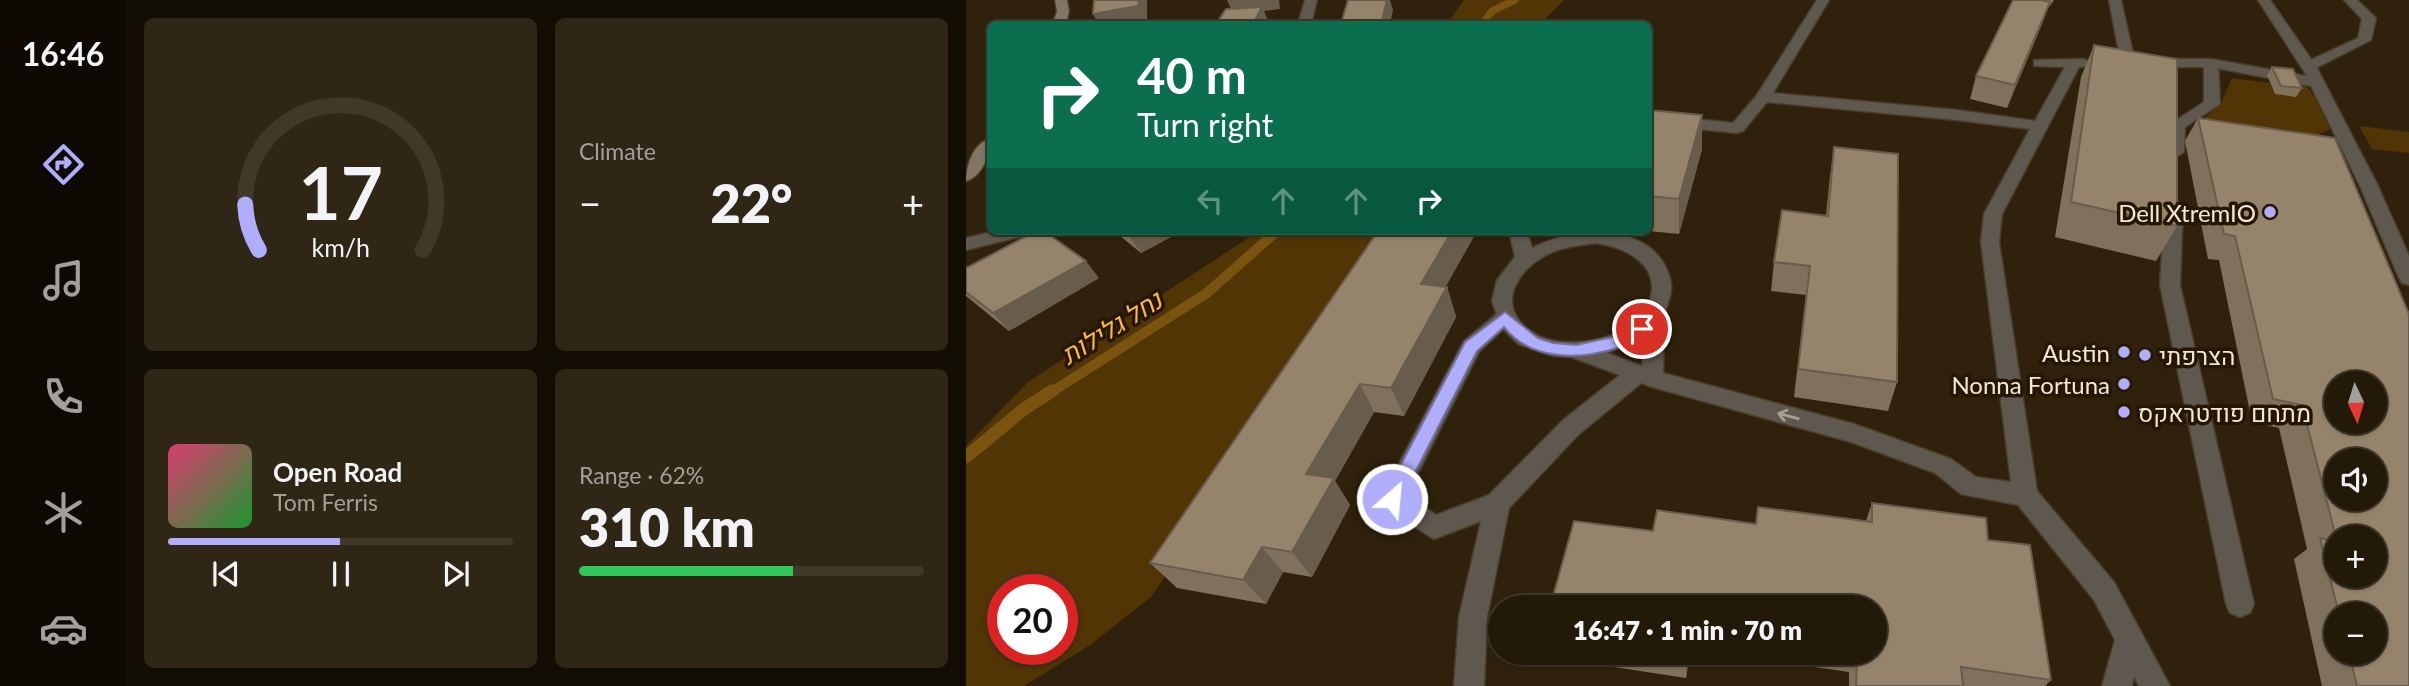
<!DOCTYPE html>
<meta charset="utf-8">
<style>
:root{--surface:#231908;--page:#2f2616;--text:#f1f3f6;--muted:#a3a09c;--line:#403829;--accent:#b0aefa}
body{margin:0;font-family:Lato,Heebo,sans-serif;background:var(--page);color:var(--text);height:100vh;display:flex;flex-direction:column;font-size:26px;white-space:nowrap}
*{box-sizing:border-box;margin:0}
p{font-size:23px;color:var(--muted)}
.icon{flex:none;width:38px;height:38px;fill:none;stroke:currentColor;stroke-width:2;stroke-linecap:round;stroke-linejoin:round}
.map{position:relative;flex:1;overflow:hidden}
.side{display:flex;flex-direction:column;gap:18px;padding:18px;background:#130e04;width:840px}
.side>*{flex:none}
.guide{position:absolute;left:21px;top:21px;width:665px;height:214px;border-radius:10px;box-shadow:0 2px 5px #0004,0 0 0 2px var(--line);background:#0b6e4f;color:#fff;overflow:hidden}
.needle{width:46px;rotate:176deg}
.buttons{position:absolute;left:1358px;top:371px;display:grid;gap:14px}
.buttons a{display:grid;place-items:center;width:63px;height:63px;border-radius:50%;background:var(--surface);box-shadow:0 2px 5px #0004,0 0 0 2px var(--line);font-size:35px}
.speed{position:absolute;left:21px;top:574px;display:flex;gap:14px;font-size:35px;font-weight:700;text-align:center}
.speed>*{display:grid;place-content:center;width:91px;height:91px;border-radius:50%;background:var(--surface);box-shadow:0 2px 5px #0004,0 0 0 2px var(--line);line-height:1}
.speed .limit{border:10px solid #d22;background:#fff;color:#111}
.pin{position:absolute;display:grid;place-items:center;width:60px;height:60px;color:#fff;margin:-30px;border:4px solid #fff;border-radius:50%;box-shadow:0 2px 7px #0007}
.me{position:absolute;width:77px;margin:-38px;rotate:27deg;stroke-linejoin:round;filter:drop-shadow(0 0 5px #0008)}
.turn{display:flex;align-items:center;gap:24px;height:147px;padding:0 35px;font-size:32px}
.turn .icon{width:91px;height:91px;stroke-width:2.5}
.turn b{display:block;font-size:49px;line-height:60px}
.lanes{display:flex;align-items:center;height:66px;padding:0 35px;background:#0003;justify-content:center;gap:35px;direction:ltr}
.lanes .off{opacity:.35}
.big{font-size:52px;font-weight:800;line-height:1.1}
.side .widget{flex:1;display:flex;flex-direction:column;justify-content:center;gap:10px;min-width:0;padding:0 24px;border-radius:10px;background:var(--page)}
.side .dial{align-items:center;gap:0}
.dial svg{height:182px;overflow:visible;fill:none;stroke:var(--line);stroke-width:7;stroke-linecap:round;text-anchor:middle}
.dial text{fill:var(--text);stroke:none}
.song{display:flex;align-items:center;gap:21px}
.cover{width:84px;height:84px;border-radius:10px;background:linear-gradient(135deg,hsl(340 70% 55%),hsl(130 70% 35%))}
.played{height:7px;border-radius:4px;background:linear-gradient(90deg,var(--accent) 50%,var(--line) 50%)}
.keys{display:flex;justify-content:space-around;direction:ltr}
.heat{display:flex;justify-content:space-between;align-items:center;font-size:38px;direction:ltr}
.charge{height:10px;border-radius:5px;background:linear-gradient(90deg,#34c759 62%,var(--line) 0)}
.side .tiles{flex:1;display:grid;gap:18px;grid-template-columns:repeat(2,1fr)}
.trip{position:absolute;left:522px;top:595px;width:399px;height:70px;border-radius:35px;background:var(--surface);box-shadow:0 2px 5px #0004,0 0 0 2px var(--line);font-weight:800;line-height:70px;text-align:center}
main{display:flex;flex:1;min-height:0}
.menu{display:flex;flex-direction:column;width:126px;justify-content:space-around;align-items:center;background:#0e0a03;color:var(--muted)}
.menu .icon{width:49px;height:49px}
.menu .active{color:var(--accent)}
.menu b{font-size:32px;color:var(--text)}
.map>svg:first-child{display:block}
</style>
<main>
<nav class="menu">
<b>16:46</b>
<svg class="icon active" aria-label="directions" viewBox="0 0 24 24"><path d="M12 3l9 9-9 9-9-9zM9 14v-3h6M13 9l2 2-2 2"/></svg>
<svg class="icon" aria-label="music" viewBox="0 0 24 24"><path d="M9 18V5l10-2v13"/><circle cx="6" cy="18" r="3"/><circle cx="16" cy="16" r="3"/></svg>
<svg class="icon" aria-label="phone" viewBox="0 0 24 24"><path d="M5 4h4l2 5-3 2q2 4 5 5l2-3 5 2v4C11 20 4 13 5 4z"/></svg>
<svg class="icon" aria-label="climate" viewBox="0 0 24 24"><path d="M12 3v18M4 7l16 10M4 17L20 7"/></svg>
<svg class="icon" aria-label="car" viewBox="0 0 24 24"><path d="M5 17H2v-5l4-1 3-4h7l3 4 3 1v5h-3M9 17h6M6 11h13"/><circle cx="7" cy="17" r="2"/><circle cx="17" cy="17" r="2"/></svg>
</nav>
<section class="side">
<div class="tiles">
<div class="widget dial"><svg viewBox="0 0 100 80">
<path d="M14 69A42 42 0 1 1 86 69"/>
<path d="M14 69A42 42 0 0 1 8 49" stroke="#b0aefa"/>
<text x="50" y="56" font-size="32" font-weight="700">17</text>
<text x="50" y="72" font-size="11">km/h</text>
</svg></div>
<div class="widget"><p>Climate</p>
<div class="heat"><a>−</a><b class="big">22°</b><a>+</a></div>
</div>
<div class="widget">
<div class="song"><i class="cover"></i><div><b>Open Road</b><p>Tom Ferris</p></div></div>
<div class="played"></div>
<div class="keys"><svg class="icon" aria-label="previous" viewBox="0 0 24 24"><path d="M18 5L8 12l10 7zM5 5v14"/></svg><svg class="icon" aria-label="pause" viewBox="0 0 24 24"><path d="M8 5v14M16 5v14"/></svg><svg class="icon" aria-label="next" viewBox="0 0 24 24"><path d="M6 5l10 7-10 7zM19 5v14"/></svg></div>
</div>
<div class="widget"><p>Range · 62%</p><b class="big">310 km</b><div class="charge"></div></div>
</div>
</section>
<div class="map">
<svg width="1443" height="686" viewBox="0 0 1443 686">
<rect width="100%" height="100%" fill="#2f210b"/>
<g fill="#513505" fill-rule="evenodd">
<path d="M498 0H598L574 24H481Z"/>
<path d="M1266 78 1304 83 1309 94 1322 78 1339 84 1370 126 1339 141 1235 122 1255 103Z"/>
<path d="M1393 126 1443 132V153L1406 149Z"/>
<path d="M293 231H434L185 597 124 645 58 686H0V446L62 382ZM37 590H96V649H37Z"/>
</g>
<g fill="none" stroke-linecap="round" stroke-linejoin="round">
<path stroke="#7a530e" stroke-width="7" d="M516 24 526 11 549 0"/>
<path stroke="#7a530e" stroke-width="10" d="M84 393 241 293 311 231"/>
<path stroke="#7a530e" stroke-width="13" d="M0 457 58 409 86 391"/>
<g stroke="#4a3d28" stroke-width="3">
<g id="lane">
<path d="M1143 0H1155L1169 63 1167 66H1157L1155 63Z"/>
<path d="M1378 0H1391L1410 18 1405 40 1348 69H1338V63L1392 38 1396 19Z"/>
<path d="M1245 59 1252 63 1254 104 1219 127 1218 152 1210 157 1204 155 1202 152 1203 125 1238 102V63Z"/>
<path d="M1208 199 1217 205 1214 285 1288 604 1284 613 1274 617 1264 613 1260 604 1194 285 1199 205Z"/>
<path d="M539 311 546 313 549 318 513 352 441 495 470 515 523 495 597 420 663 368 671 366 679 368 682 374 679 380 613 434 543 508 521 617 518 686H488L493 617 515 521 468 539 417 507 414 499 498 341 532 313Z"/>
</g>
</g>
<g stroke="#4a3d28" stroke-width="3">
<g id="street">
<path d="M339 0H351L345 24H332Z"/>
<path d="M851 0H863L807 93 991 110 1069 121 1099 67 1068 66V60L1118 59 1125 63 1123 66 1113 67 1036 214 1033 242 1071 491 1148 582 1204 686H1173L1168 676 1166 686H1136L1149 640 1128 600 1052 505 995 494 969 473 885 442 686 387 605 357 587 356 552 344 535 327 526 301 531 280 549 257 543 231H561L566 248C607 227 689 220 704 279 708 293 701 302 699 314 696 333 698 354 697 373L888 424 985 459 1010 477 1045 482 1015 242 1018 214 1064 129 991 120 801 102 777 131 771 133 682 124V114L767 123 791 95ZM629 243C660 247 697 265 683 303 669 341 596 353 566 332 524 304 556 262 592 250 604 246 617 245 629 243ZM678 337 676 366 641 353Z"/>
<path d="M1292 0H1304L1350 66 1412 186 1443 256V285L1436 283 1433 278 1394 186 1345 86 1245 67H1185L1178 63 1185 59H1245L1341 76Z"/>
<path d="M30 231H64L61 235 0 250V238Z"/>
</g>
</g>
<g stroke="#4a3d28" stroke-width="3">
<g id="secondary">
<path d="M89 0H101L103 11 100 24H87L91 11Z"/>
<path d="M24 139C25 153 16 177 0 181 0 166 7 143 24 139Z"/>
</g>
</g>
<use href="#lane" fill="#5f584e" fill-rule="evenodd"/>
<use href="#street" fill="#5f584e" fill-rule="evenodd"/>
<use href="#secondary" fill="#817565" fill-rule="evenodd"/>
</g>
<g fill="#80715d" fill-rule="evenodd">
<path d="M1047 0H1088L1084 6H1082L1076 24 1041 108 1004 99 1010 76Z"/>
<path d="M1128 45 1211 226 1190 261 1089 237 1115 77Z"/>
<path d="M1306 67 1336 88 1330 97 1309 94 1301 75Z"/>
<path d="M682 110 736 115V149L713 234 682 231Z"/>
<path d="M1232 118 1369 138 1443 314V686H1356L1328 559 1341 549 1313 428 1286 422 1253 260 1242 259 1219 141ZM1370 383H1409V422H1370ZM1370 460H1409V499H1370ZM1370 537H1409V576H1370ZM1370 614H1409V653H1370Z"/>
<path d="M868 147 931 382 922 411 828 397 840 295 805 291 808 262 860 215 864 176Z"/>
<path d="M148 231H216L175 253Z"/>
<path d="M511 231 479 287H481L490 317 438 416 408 412 369 481 384 505 346 577 317 572 300 604 211 588 184 563Z"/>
<path d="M0 268 133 278 43 331 0 296Z"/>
<path d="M906 503 1022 540 1085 680 1079 686H883V672L752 653H908L687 531 790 524 792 507 900 521Z"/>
<path d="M581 653H724L720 678 582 657Z"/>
</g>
<g fill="#685c4c">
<path d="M173 0H181V22L167 24H133L127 14Z"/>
<path d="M261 0H313L314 9 298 11 303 23 302 24H287L268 16Z"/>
<path d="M409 0H424L427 10 424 24H415Z"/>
<path d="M1084 2 1076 24 1041 108 1049 85Z"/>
<path d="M736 115V149L713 234V199Z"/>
<path d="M172 231H216L175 253 163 236Z"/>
<path d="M486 231H511L465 313 455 284Z"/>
<path d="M120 261 133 278 43 331 27 313Z"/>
<path d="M481 287 490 317 438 416 425 388Z"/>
<path d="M394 384 408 412 369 481 384 505 346 577 326 552 340 474Z"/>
<path d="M296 547 317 572 300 604 277 580Z"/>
<path d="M721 653H724L720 678V660Z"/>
</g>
<g fill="#95836c" stroke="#685c4c" stroke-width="2" fill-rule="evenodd">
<path d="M128 0H173L172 6 127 14Z"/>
<path d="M382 0H421L415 24H375Z"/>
<path d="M1047 0H1075L1084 2 1049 85 1010 76Z"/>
<path d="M296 7 287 24H250L260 9Z"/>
<path d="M1128 45 1211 59V226L1105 202Z"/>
<path d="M1306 67 1327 69 1336 88 1315 86Z"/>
<path d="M682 110 736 115 713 199 682 196Z"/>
<path d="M1232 118 1369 138 1443 314V686H1391L1383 653H1409V614H1373L1354 538 1370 542V576H1409V537H1370L1336 405 1307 399 1269 236 1258 234ZM1370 383H1409V422H1370ZM1370 460H1409V499H1370Z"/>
<path d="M868 147 932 154 931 382 832 369 844 266 808 262 816 210 862 216Z"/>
<path d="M70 231H78L120 261 27 313 0 292V268Z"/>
<path d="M158 231H172L163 236Z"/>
<path d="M412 231H486L455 284 481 287 425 388 394 384 340 474 368 478 326 552 296 547 277 580 184 563Z"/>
<path d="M906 503 1020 518 1022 540 1064 545 1085 680 995 667 997 686H890L891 654 879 653H908V607H584L608 521 687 531 691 510 790 524 792 507 906 522Z"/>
<path d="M669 653H721L720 660Z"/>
</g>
<defs><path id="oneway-shaft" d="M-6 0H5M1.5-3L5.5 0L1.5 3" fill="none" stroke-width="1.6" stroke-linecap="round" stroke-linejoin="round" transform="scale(1.75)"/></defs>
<use stroke="#a8a094" href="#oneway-shaft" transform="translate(822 416) rotate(-165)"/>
<path fill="#b0aefa" stroke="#7271a2" stroke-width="2" d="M539 312 572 338 587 343 610 345 651 336 676 323 684 329C677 339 662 344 651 348 614 360 565 361 538 327L511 351 433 504 426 507 420 504 417 499 420 493 499 342Z"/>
<g fill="#b0aefa" stroke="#251703" stroke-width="2.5">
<circle cx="1304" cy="212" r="7"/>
<circle cx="1158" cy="352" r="7"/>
<circle cx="1179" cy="355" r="7"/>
<circle cx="1158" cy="384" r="7"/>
<circle cx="1158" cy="412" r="7"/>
</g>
<g text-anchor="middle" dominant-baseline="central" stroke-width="7" stroke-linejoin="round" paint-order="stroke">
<g font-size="24" fill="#f1e7da" stroke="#251703" text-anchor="end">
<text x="1290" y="212">Dell XtremIO</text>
<text x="1144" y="352">Austin</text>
<text x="1193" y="355" text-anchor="start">הצרפתי</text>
<text x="1144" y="384">Nonna Fortuna</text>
<text x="1172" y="412" text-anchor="start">מתחם פודטראקס</text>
</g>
<g font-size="26" font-style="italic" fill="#feb848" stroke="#251703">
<text transform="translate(145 327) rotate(-32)">נחל גלילות</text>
</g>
</g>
</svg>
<div class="buttons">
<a><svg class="needle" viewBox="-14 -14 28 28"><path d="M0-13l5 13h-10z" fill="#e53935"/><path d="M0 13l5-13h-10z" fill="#a3a09c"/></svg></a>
<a><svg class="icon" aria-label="sound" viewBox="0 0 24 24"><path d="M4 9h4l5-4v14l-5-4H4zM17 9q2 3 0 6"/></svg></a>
<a>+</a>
<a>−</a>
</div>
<div class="speed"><div class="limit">20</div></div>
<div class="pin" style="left:676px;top:329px;background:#d93025"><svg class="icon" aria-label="arrive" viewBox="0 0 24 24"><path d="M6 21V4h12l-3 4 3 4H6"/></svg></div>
<svg class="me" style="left:426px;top:499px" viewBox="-20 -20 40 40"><circle r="17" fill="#b0aefa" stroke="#fff" stroke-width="3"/><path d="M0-11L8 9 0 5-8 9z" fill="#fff"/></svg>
<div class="trip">16:47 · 1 min · 70 m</div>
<div class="guide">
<div class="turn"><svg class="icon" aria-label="right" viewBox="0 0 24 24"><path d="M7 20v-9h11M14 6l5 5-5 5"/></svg><div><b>40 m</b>Turn right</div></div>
<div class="lanes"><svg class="icon off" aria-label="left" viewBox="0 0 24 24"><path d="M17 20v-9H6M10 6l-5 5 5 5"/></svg><svg class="icon off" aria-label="ahead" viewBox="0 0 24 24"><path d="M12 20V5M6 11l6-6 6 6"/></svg><svg class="icon off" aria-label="ahead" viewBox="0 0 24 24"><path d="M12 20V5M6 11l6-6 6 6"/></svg><svg class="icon" aria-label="right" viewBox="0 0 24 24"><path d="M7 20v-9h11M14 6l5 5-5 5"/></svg></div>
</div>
</div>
</main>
